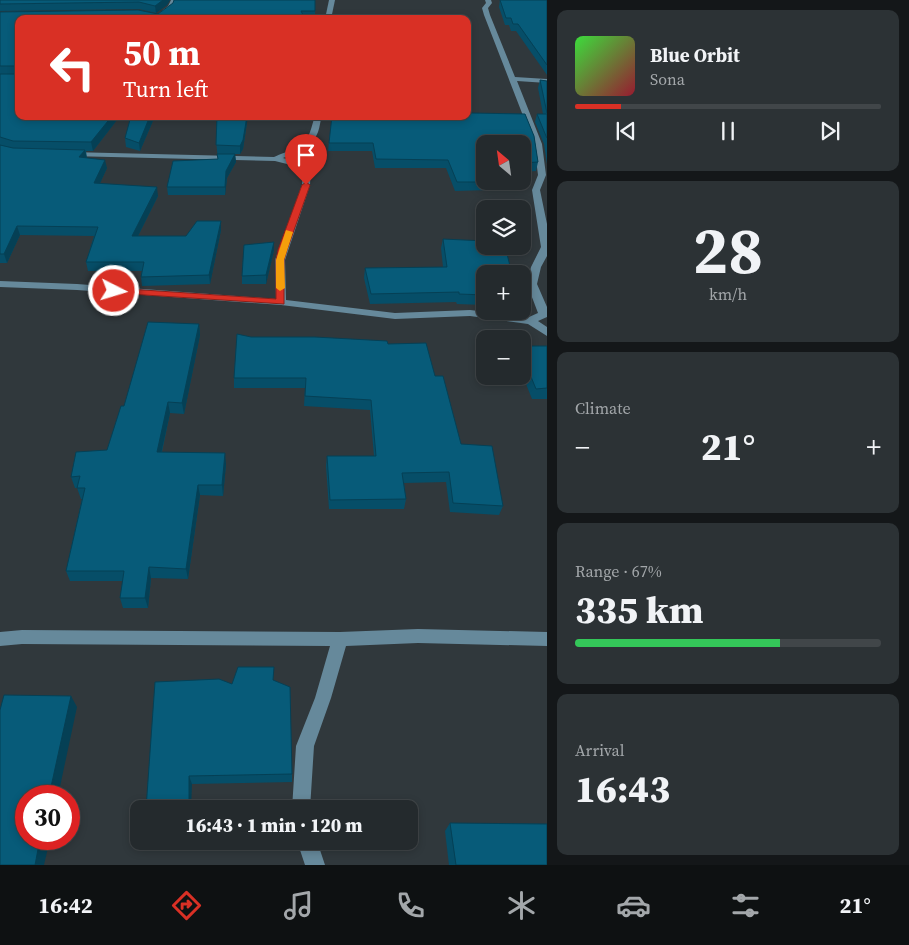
<!DOCTYPE html>
<meta charset="utf-8">
<style>
:root{--surface:#242a2d;--page:#2c3235;--text:#f1f3f6;--muted:#a3a7aa;--line:#414649;--accent:#d93025}
body{margin:0;font-family:"Source Serif 4",serif;background:var(--page);color:var(--text);height:100vh;display:flex;flex-direction:column;font-size:19px;white-space:nowrap}
*{box-sizing:border-box;margin:0}
p{font-size:16px;color:var(--muted)}
.icon{flex:none;width:28px;height:28px;fill:none;stroke:currentColor;stroke-width:2;stroke-linecap:round;stroke-linejoin:round}
.map{position:relative;flex:1;overflow:hidden}
.details{display:flex;flex-direction:column;gap:10px;padding:10px;background:#141719;width:362px}
.details>*{flex:none}
.top-card{position:absolute;left:15px;top:15px;width:456px;height:105px;border-radius:10px;box-shadow:0 2px 8px #0003,0 0 0 1px var(--line);background:#d93025;color:#fff;overflow:hidden}
.needle{width:32px;rotate:331deg}
.tools{position:absolute;left:476px;top:135px;display:grid;gap:10px}
.tools a{display:grid;place-items:center;width:55px;height:55px;border-radius:10px;background:var(--surface);box-shadow:0 2px 8px #0003,0 0 0 1px var(--line);font-size:25px}
.speed{position:absolute;left:15px;top:785px;display:flex;gap:10px;font-size:25px;font-weight:700;text-align:center}
.speed>*{display:grid;place-content:center;width:65px;height:65px;border-radius:50%;background:var(--surface);box-shadow:0 2px 8px #0003,0 0 0 1px var(--line);line-height:1}
.speed .limit{border:8px solid #d22;background:#fff;color:#111}
.pin{position:absolute;display:grid;place-items:center;width:42px;height:42px;color:#fff;margin:-51px -21px;border-radius:50% 50% 50% 0;rotate:-45deg;box-shadow:0 0 5px #0007}
.pin .icon{rotate:45deg}
.me{position:absolute;width:55px;margin:-28px;rotate:95deg;stroke-linejoin:round;filter:drop-shadow(0 0 4px #0008)}
.turn{display:flex;align-items:center;gap:18px;height:105px;padding:0 25px;font-size:22px}
.turn .icon{width:65px;height:65px;stroke-width:2.5}
.turn b{display:block;font-size:35px;line-height:42px}
.big{font-size:38px;font-weight:800;line-height:1.1}
.details .tile{flex:1;display:flex;flex-direction:column;justify-content:center;gap:8px;min-width:0;padding:0 18px;border-radius:10px;background:var(--page)}
.details .dial{align-items:center;gap:0}
.dial b{font-size:65px;line-height:1}
.song{display:flex;align-items:center;gap:15px}
.cover{width:60px;height:60px;border-radius:8px;background:linear-gradient(135deg,hsl(120 70% 55%),hsl(350 70% 35%))}
.played{height:5px;border-radius:2px;background:linear-gradient(90deg,var(--accent) 15%,var(--line) 15%)}
.keys{display:flex;justify-content:space-around;direction:ltr}
.heat{display:flex;justify-content:space-between;align-items:center;font-size:28px;direction:ltr}
.charge{height:8px;border-radius:4px;background:linear-gradient(90deg,#34c759 67%,var(--line) 0)}
.trip{position:absolute;left:130px;top:800px;width:288px;height:50px;border-radius:10px;background:var(--surface);box-shadow:0 2px 8px #0003,0 0 0 1px var(--line);font-weight:800;line-height:50px;text-align:center}
.menu{display:flex;height:80px;justify-content:space-around;align-items:center;background:#0e1112;color:var(--muted)}
.menu .icon{width:35px;height:35px}
.menu .current{color:var(--accent)}
.menu b{font-size:22px;color:var(--text)}
main{display:flex;flex:1;min-height:0}
.map>svg:first-child{display:block}
</style>
<main>
<div class="map">
<svg width="547" height="865" viewBox="0 0 547 865">
<rect width="100%" height="100%" fill="#30383c"/>
<g fill="none" stroke-linecap="round" stroke-linejoin="round">
<g fill="#66899b" fill-rule="evenodd">
<path d="M171 0H177C171 9 163 19 152 19L168 6Z"/>
<path d="M329 0H335L331 19H325Z"/>
<path d="M485 0H491L492 3 488 8 490 15 515 77 547 79V83L517 81 542 144 546 175 540 190 547 224V256L541 267 537 284 547 307V317L538 321 547 327V336L528 324 470 316 395 319 281 305 77 290 0 287V281L77 284 276 299 275 260 302 185 303 168 275 161 70 156 66 154 70 152 274 157C287 151 305 147 310 132 312 127 313 121 315 116H322C320 121 320 127 318 132 312 147 297 153 283 158L311 166 310 185 285 260 286 300 395 313 470 310 529 317 538 313 527 284 531 267 541 247 532 190 538 175 534 144 484 15 482 8 486 3Z"/>
<path d="M418 629 547 632V646L418 643 346 646 331 698 314 746 310 809H292L296 746 315 698 330 646 22 644 0 646V632L22 630 340 632Z"/>
<path d="M297 841H317L325 865H305Z"/>
</g>
</g>
<g fill="#064e68">
<path d="M0 0H170L167 5 156 13 139 9 0 11Z"/>
<path d="M500 0H547V75L516 31H511L509 25H505L499 7Z"/>
<path d="M315 11V18L19 19 120 116 93 151H86L87 158 107 168 100 183 158 196 138 236H186L221 230 210 284 142 286 141 277 142 271H88L86 262 94 236 20 235 7 263H0V12L158 14Z"/>
<path d="M540 80 547 81V164L544 144 535 122 537 114H543L538 88Z"/>
<path d="M468 104 471 113 525 114 534 136 538 162 536 171 522 172V144H485V181L491 182 489 190 455 191 446 168H375L372 151H328L332 116H468Z"/>
<path d="M155 116 140 151 126 147 125 138Z"/>
<path d="M217 116H248L243 149 240 154H235L236 162 227 178 225 195H168L167 187 218 159 216 141Z"/>
<path d="M443 239 485 274V305L457 304 456 302 370 304 364 278 365 268 443 267 441 248Z"/>
<path d="M274 250 266 284H242V276Z"/>
<path d="M199 324 200 335 184 414 170 413 162 452 226 464 223 496 200 495 188 579 151 578 148 608H123L120 598 123 581H70L66 571 82 499H81L77 488H75L71 477 107 450 124 406Z"/>
<path d="M251 337 388 344 435 376 461 444 503 506 499 515 450 512 446 482 404 483 406 499 404 509H329L326 466 327 456H374L370 410 304 406 305 388H234V378Z"/>
<path d="M522 346H547V399H532L522 374Z"/>
<path d="M274 680 292 774V782L192 784 146 809Z"/>
<path d="M450 823 547 865H449L445 831Z"/>
</g>
<g fill="#054055">
<path d="M163 0H170L167 5 156 13 155 6Z"/>
<path d="M112 116H120L93 151 91 142Z"/>
<path d="M150 116H155L140 151 139 143Z"/>
<path d="M247 116H248L243 149 240 154V146Z"/>
<path d="M85 150 87 159 79 157Z"/>
<path d="M235 154 236 162 227 178 225 195V187L226 171Z"/>
<path d="M105 160 107 168 96 192 94 183Z"/>
<path d="M157 187 158 196 133 246 132 236Z"/>
<path d="M221 221V230L210 284 209 275Z"/>
<path d="M17 226 20 235 7 263 4 254Z"/>
<path d="M274 242V250L266 284V275Z"/>
<path d="M199 324 200 335 184 414 182 403Z"/>
<path d="M168 402 170 413 159 463 157 452Z"/>
<path d="M225 453 226 464 223 496 222 485Z"/>
<path d="M198 485 200 495 188 579 186 569Z"/>
<path d="M149 567 151 578 148 608 145 598Z"/>
<path d="M71 696 77 707 58 796H49Z"/>
<path d="M189 776 192 784 191 809H189Z"/>
<path d="M40 839H50L44 865H35Z"/>
</g>
<g fill="#075b79" stroke="#054055">
<path d="M0 0H163L155 6 139 2 0 4Z"/>
<path d="M174 0H315V11H301L305 19H19V68L17 66H0V12L138 10 158 14 173 3Z"/>
<path d="M500 0H547V65L518 24H513L511 18H506Z"/>
<path d="M19 69V116H112L91 142 13 141 0 137V74H17Z"/>
<path d="M540 80 547 81V113Z"/>
<path d="M468 104 471 113 525 114 534 136 538 162 522 163V144H485V166H484L485 169V181L491 182H457L448 160 376 159 373 143H329L332 116H468Z"/>
<path d="M537 114H547V138L546 136Z"/>
<path d="M131 116H150L139 143 125 138Z"/>
<path d="M217 116H247L243 140 240 146 216 145Z"/>
<path d="M0 145 13 148 85 150 79 157 105 160 94 183 157 187 132 236H186L197 221H221L209 275 141 277 144 262H86L98 227 17 226 4 254H0Z"/>
<path d="M217 154H235L226 171 225 187H167L173 161 218 159Z"/>
<path d="M443 239 485 241V246H505L512 274H485V295L459 294V292L371 294 365 268 447 267Z"/>
<path d="M274 242 266 275 242 276 244 245Z"/>
<path d="M148 322 199 324 182 403 168 402 157 452 225 453 222 485H198L186 569 149 567 145 598H120L124 571H66L85 488H77L80 476 71 477 76 452 107 450 121 406H124Z"/>
<path d="M237 334 251 337H315L387 341 388 344 426 343 435 376H443L461 444 492 446 503 506 453 503 449 472 402 473 406 499 330 500 327 456H376L371 400 305 396 306 378H234Z"/>
<path d="M522 346H547V388L536 389 522 355Z"/>
<path d="M238 667H274L273 680 290 687 292 774 189 776V809H146L155 682 219 679 232 684Z"/>
<path d="M4 695 71 696 49 796H26V839H40L35 865H0V710Z"/>
<path d="M450 823 547 824V865H456Z"/>
</g>
<path fill="#d93025" stroke="#8d1f18" d="M306 182 310 185 287 250 284 260V304L114 293 109 291 114 288 276 299V260L278 250 302 185Z"/>
<path fill="#f59e0b" d="M286 230 293 232 284 260 285 288 280 291 276 288V260Z"/>
</svg>
<div class="tools">
<a><svg class="needle" viewBox="-14 -14 28 28"><path d="M0-13l5 13h-10z" fill="#e53935"/><path d="M0 13l5-13h-10z" fill="#a3a7aa"/></svg></a>
<a><svg class="icon" aria-label="layers" viewBox="0 0 24 24"><path d="M12 4l9 5-9 5-9-5zM3 14l9 5 9-5"/></svg></a>
<a>+</a>
<a>−</a>
</div>
<div class="speed"><div class="limit">30</div></div>
<div class="pin" style="left:306px;top:185px;background:#d93025"><svg class="icon" aria-label="arrive" viewBox="0 0 24 24"><path d="M6 21V4h12l-3 4 3 4H6"/></svg></div>
<svg class="me" style="left:114px;top:291px" viewBox="-20 -20 40 40"><circle r="17" fill="#d93025" stroke="#fff" stroke-width="3"/><path d="M0-11L8 9 0 5-8 9z" fill="#fff"/></svg>
<div class="trip">16:43 · 1 min · 120 m</div>
<div class="top-card">
<div class="turn"><svg class="icon" aria-label="left" viewBox="0 0 24 24"><path d="M17 20v-9H6M10 6l-5 5 5 5"/></svg><div><b>50 m</b>Turn left</div></div>
</div>
</div>
<section class="details">
<div class="tile">
<div class="song"><i class="cover"></i><div><b>Blue Orbit</b><p>Sona</p></div></div>
<div class="played"></div>
<div class="keys"><svg class="icon" aria-label="previous" viewBox="0 0 24 24"><path d="M18 5L8 12l10 7zM5 5v14"/></svg><svg class="icon" aria-label="pause" viewBox="0 0 24 24"><path d="M8 5v14M16 5v14"/></svg><svg class="icon" aria-label="next" viewBox="0 0 24 24"><path d="M6 5l10 7-10 7zM19 5v14"/></svg></div>
</div>
<div class="tile dial"><b>28</b><p>km/h</p></div>
<div class="tile"><p>Climate</p>
<div class="heat"><a>−</a><b class="big">21°</b><a>+</a></div>
</div>
<div class="tile"><p>Range · 67%</p><b class="big">335 km</b><div class="charge"></div></div>
<div class="tile"><p>Arrival</p><b class="big">16:43</b></div>
</section>
</main>
<nav class="menu">
<b>16:42</b>
<svg class="icon current" aria-label="directions" viewBox="0 0 24 24"><path d="M12 3l9 9-9 9-9-9zM9 14v-3h6M13 9l2 2-2 2"/></svg>
<svg class="icon" aria-label="music" viewBox="0 0 24 24"><path d="M9 18V5l10-2v13"/><circle cx="6" cy="18" r="3"/><circle cx="16" cy="16" r="3"/></svg>
<svg class="icon" aria-label="phone" viewBox="0 0 24 24"><path d="M5 4h4l2 5-3 2q2 4 5 5l2-3 5 2v4C11 20 4 13 5 4z"/></svg>
<svg class="icon" aria-label="climate" viewBox="0 0 24 24"><path d="M12 3v18M4 7l16 10M4 17L20 7"/></svg>
<svg class="icon" aria-label="car" viewBox="0 0 24 24"><path d="M5 17H2v-5l4-1 3-4h7l3 4 3 1v5h-3M9 17h6M6 11h13"/><circle cx="7" cy="17" r="2"/><circle cx="17" cy="17" r="2"/></svg>
<svg class="icon" aria-label="filters" viewBox="0 0 24 24"><path d="M4 7h16M4 17h16"/><circle cx="9" cy="7" r="2"/><circle cx="15" cy="17" r="2"/></svg>
<b>21°</b>
</nav>
